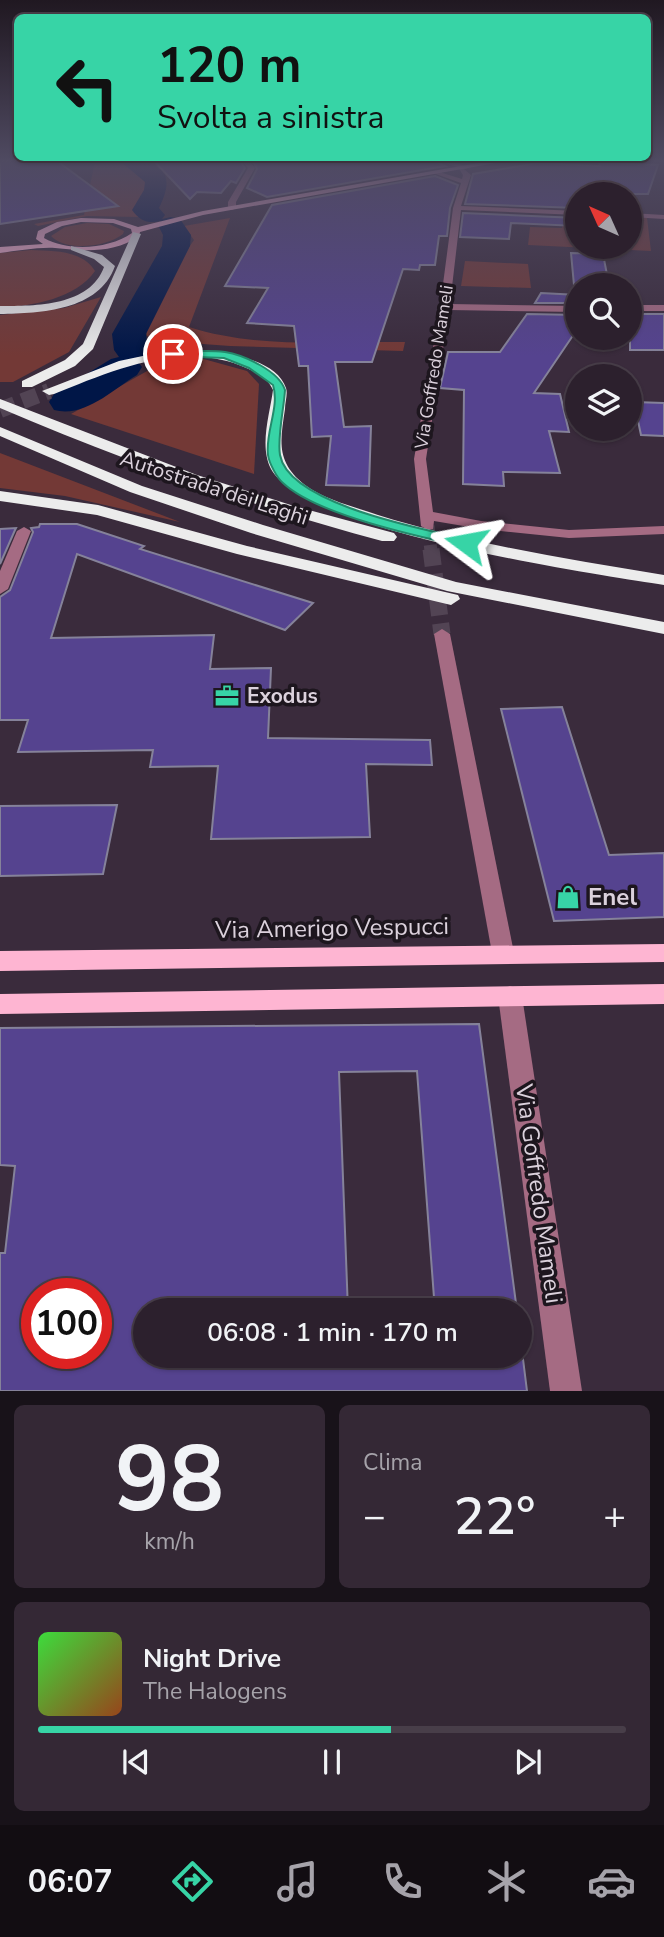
<!DOCTYPE html>
<html lang="it">
<meta charset="utf-8">
<style>
:root{--surface:#2c202d;--page:#342835;--text:#f1f3f6;--muted:#a6a3aa;--line:#483e49;--accent:#37d4a6}
body{margin:0;font-family:"Nunito Sans",sans-serif;background:var(--page);color:var(--text);height:100vh;display:flex;flex-direction:column;font-size:26px;white-space:nowrap}
*{box-sizing:border-box;margin:0}
p{font-size:23px;color:var(--muted)}
.icon{flex:none;width:38px;height:38px;fill:none;stroke:currentColor;stroke-width:2;stroke-linecap:round;stroke-linejoin:round}
.map{position:relative;height:1391px;overflow:hidden}
.panel{display:flex;flex-direction:column;gap:14px;padding:14px;background:#181219;flex:1}
.panel>*{flex:none}
.hud{position:absolute;left:14px;top:14px;width:637px;height:147px;border-radius:10px;box-shadow:0 2px 5px #0004,0 0 0 2px var(--line);background:#37d4a6;color:#111;overflow:hidden}
.needle{width:46px;rotate:315deg}
.fabs{position:absolute;left:565px;top:182px;display:grid;gap:14px}
.fabs a{display:grid;place-items:center;width:77px;height:77px;border-radius:50%;background:var(--surface);box-shadow:0 2px 5px #0004,0 0 0 2px var(--line);font-size:35px}
.speed{position:absolute;left:21px;top:1278px;display:flex;gap:14px;font-size:35px;font-weight:700;text-align:center}
.speed>*{display:grid;place-content:center;width:91px;height:91px;border-radius:50%;background:var(--surface);box-shadow:0 2px 5px #0004,0 0 0 2px var(--line);line-height:1}
.speed .limit{border:10px solid #d22;background:#fff;color:#111}
.pin{position:absolute;display:grid;place-items:center;width:60px;height:60px;color:#fff;margin:-30px;border:4px solid #fff;border-radius:50%;box-shadow:0 2px 7px #0007}
.me{position:absolute;width:77px;margin:-38px;rotate:283deg;stroke-linejoin:round;filter:drop-shadow(0 0 5px #0008)}
.turn{display:flex;align-items:center;gap:24px;height:147px;padding:0 28px;font-size:32px}
.turn .icon{width:91px;height:91px;stroke-width:2.5}
.turn b{display:block;font-size:49px;line-height:60px}
.big{font-size:52px;font-weight:600;line-height:1.1}
.panel .widget{flex:1;display:flex;flex-direction:column;justify-content:center;gap:10px;min-width:0;padding:0 24px;border-radius:10px;background:var(--page)}
.panel .dial{align-items:center;gap:0}
.dial b{font-size:91px;line-height:1}
.song{display:flex;align-items:center;gap:21px}
.cover{width:84px;height:84px;border-radius:10px;background:linear-gradient(135deg,hsl(120 70% 55%),hsl(20 70% 35%))}
.played{height:7px;border-radius:4px;background:linear-gradient(90deg,var(--accent) 60%,var(--line) 60%)}
.keys{display:flex;justify-content:space-around;direction:ltr}
.heat{display:flex;justify-content:space-between;align-items:center;font-size:38px;direction:ltr}
.panel .tiles{flex:1;display:grid;gap:14px;grid-template-columns:1fr 1fr}
.widget:last-child{grid-column:span 2}
.trip{position:absolute;left:133px;top:1298px;width:399px;height:70px;border-radius:35px;background:var(--surface);box-shadow:0 2px 5px #0004,0 0 0 2px var(--line);font-weight:600;line-height:70px;text-align:center}
.tab-bar{display:flex;height:112px;justify-content:space-around;align-items:center;background:#120d12;color:var(--muted)}
.tab-bar .icon{width:49px;height:49px}
.tab-bar .current{color:var(--accent)}
.tab-bar b{font-size:32px;color:var(--text)}
.map>svg:first-child{display:block}
</style>
<div class="map">
<svg width="664" height="1391" viewBox="0 0 664 1391">
<rect width="100%" height="100%" fill="#3a2b3c"/>
<g fill="#733936">
<path d="M95 161H127L145 179 152 181 149 190 140 196V217L87 216 38 226 34 224 84 215Z"/>
<path d="M565 214 577 215 578 247H630V217L647 218 651 251 528 245 530 227 562 228Z"/>
<path d="M230 218 189 327C257 349 334 341 405 342L403 351 230 346 162 341 147 336C141 308 179 263 194 240L184 226Z"/>
<path d="M87 223 109 224 124 231 123 234C107 247 66 252 51 236L65 227Z"/>
<path d="M31 250C54 251 82 250 95 271 77 298 31 307 0 307V253Z"/>
<path d="M465 261 528 264 531 288 461 286Z"/>
<path d="M101 297 69 352 13 382H0V315L64 308Z"/>
<path d="M200 358 247 371 259 384 254 474 71 414 163 362Z"/>
<path d="M0 453 180 522 65 496 0 488Z"/>
</g>
<g fill="none" stroke-linecap="round" stroke-linejoin="round">
<path fill="#001647" fill-rule="evenodd" d="M120 161C157 161 179 168 159 208L165 215 162 219 171 217 180 219 191 235 190 246 146 334 148 350 143 357 136 359 142 367 137 375C112 390 85 418 54 410L49 402 54 394 111 359 119 357 114 350 112 334 162 246 163 235 158 225 161 221C148 224 140 221 132 210L144 190 145 182Z"/>
</g>
<g fill="#55438f" stroke="#85829a" stroke-width="2" fill-rule="evenodd">
<path d="M0 161H57L118 206 0 224Z"/>
<path d="M154 161H240L245 168 236 183 231 181 221 193 197 192 190 199Z"/>
<path d="M253 161H435L445 166 267 197 247 188 257 169Z"/>
<path d="M537 163 600 166 599 163 658 165 648 194H578V208L465 204 473 174Z"/>
<path d="M435 176 458 185 450 208 447 236H439L435 265H420L419 270 403 269 372 362H335L344 427 371 426 369 486 326 485 331 436 312 437 308 366H299L294 326 247 323 268 288 225 286 272 205Z"/>
<path d="M463 213 578 218V226L511 223 509 239 460 237Z"/>
<path d="M571 253 603 254 609 285H574Z"/>
<path d="M541 293 578 295V303H535Z"/>
<path d="M527 314 578 315V328L534 393 560 394 569 432 549 431 560 473 503 472 504 486 463 484 464 390 440 388 448 352H500Z"/>
<rect x="630" y="314" width="34" height="36"/>
<path d="M634 402 664 403V436L641 435Z"/>
<path d="M40 524H77L144 546 140 549 313 603 285 630 77 554 51 638 214 635 210 669 271 668 268 738 430 740 432 765 366 764 370 837 211 839 218 766 150 767 153 750 18 752 28 720H0V597L10 590 33 532 31 528 39 527Z"/>
<path d="M16 528 15 530 0 564V529Z"/>
<path d="M562 707 609 855 664 853V917L554 921 501 709Z"/>
<path d="M117 805 103 874 0 876V806Z"/>
<path d="M479 1024 517 1311H435L417 1071 339 1072 348 1311H145V1356H520V1335L527 1391H0V1253H5L15 1166 0 1165V1028ZM37 1293H96V1353H37Z"/>
</g>
<g fill="none" stroke-linecap="round" stroke-linejoin="round">
<path stroke="#524454" stroke-width="13" stroke-dasharray="13 6" stroke-linecap="butt" d="M428 526 431 551"/>
<path stroke="#524454" stroke-width="17" stroke-dasharray="17 8" stroke-linecap="butt" d="M431 549 442 634"/>
<path stroke="#524454" stroke-width="16" stroke-dasharray="16 8" stroke-linecap="butt" d="M0 410 49 391"/>
<g fill="#a56b83" fill-rule="evenodd">
<path d="M242 161H249L255 168 236 202V208L232 210 228 208V202L248 168Z"/>
<path d="M437 161H450L471 168 464 169 471 175 461 206 578 211V215L461 210 450 304 578 306V312L449 310 426 459 433 512 481 521 569 530 664 526V534L569 538 481 529 434 521 433 529 428 530 421 526 414 459 440 307 453 208 461 183 433 173 436 171 462 179 463 175 458 167Z"/>
<path d="M630 213 664 215V219L630 217Z"/>
<rect x="630" y="305" width="34" height="6"/>
<path d="M24 527 31 531 8 589 0 594V571L17 531Z"/>
<path d="M442 629 450 634 514 953 511 960 503 962 495 960 492 953 434 634Z"/>
<path d="M510 986 518 989 522 996 582 1391H550L498 996 502 989Z"/>
</g>
<g fill="#feb5d2" fill-rule="evenodd">
<path d="M490 161H507L203 215 140 232 139 236C113 254 84 251 55 248 38 247 17 251 0 253V247L43 244 36 239 38 231 57 222 81 218 114 219 138 227 203 211ZM81 222 113 223 131 229 132 233C109 249 69 252 44 238L45 234 62 226Z"/>
<path d="M664 944V962L0 971V951Z"/>
<path d="M664 984V1004L0 1014V994Z"/>
</g>
<g fill="#ececec" fill-rule="evenodd">
<path d="M133 232 141 234 93 349 75 366 32 387H22V381L65 360 83 344Z"/>
<path d="M71 246 102 255 115 266C99 311 41 313 0 314V306C36 306 90 306 104 267L94 259 71 250Z"/>
<path d="M176 349C205 349 275 354 286 388 288 394 285 402 285 409 280 442 276 462 305 485 325 500 355 507 378 515 471 544 568 559 664 575V585C591 574 305 531 271 469 259 446 270 413 273 390 267 376 252 370 239 365 177 342 112 371 54 394L49 395 42 391 119 361Z"/>
<path d="M0 399 197 475 294 506 394 533 397 537 394 541H382C251 506 124 461 0 408Z"/>
<path d="M0 427 142 486 263 525 456 582 664 622V634L447 591 251 533 130 492 0 436Z"/>
<path d="M0 491 98 505 247 546 458 595 460 599 451 605 237 554 97 515 0 501Z"/>
</g>
</g>
<linearGradient id="sky" x2="0" y2="1"><stop stop-color="#201821"/><stop offset="0.45" stop-color="#4f4a61"/><stop offset="1" stop-color="#4f4a61" stop-opacity="0"/></linearGradient>
<rect width="664" height="356" fill="url(#sky)"/>
<path fill="#37d4a6" stroke="#248a6c" stroke-width="2" d="M173 351C190 352 208 350 225 352 244 355 279 371 285 390 284 408 277 438 280 455 289 505 428 530 471 540L473 543 466 547C420 537 317 515 283 483 277 478 269 463 268 455 265 432 280 407 273 385L249 368 224 358 170 356 168 354Z"/>
<defs>
<g id="office-bare" transform="scale(1.89)"><path d="M-6-3h4V-5.5h4V-3h4V5H-6ZM-1-4.5V-3h2v-1.5ZM-6 0V1H6V0Z" fill="#37d4a6" stroke="#1d161e" stroke-width="2.5" paint-order="stroke"/></g>
<g id="shop-bare" transform="scale(1.89)"><path d="M-5-2.5h2.3a2.7 3.5 0 0 1 5.4 0H5L5.5 6h-11ZM-1.5-2.5h3a1.5 2.3 0 0 0-3 0Z" fill="#37d4a6" stroke="#1d161e" stroke-width="2.5" paint-order="stroke"/></g>
</defs>
<g fill-rule="evenodd">
<use href="#office-bare" x="227" y="696"/>
<use href="#shop-bare" x="568" y="897"/>
</g>
<g text-anchor="middle" dominant-baseline="central" stroke-width="7" stroke-linejoin="round" paint-order="stroke">
<g font-size="18" fill="#dbd1dc" stroke="#1d161e">
<text transform="translate(434 367) rotate(-81)">Via Goffredo Mameli</text>
</g>
<g font-size="21" fill="#dbd1dc" stroke="#1d161e">
<text transform="translate(214 488) rotate(18)">Autostrada dei Laghi</text>
</g>
<g font-size="21" font-weight="bold" fill="#dbd1dc" stroke="#1d161e" text-anchor="start">
<text x="247" y="696">Exodus</text>
</g>
<g font-size="24" font-weight="bold" fill="#dbd1dc" stroke="#1d161e" text-anchor="start">
<text x="588" y="897">Enel</text>
</g>
<g font-size="24" fill="#dbd1dc" stroke="#1d161e">
<text transform="translate(332 928) rotate(-1)">Via Amerigo Vespucci</text>
<text transform="translate(539 1194) rotate(82)">Via Goffredo Mameli</text>
</g>
</g>
</svg>
<div class="fabs">
<a><svg class="needle" viewBox="-14 -14 28 28"><path d="M0-13l5 13h-10z" fill="#e53935"/><path d="M0 13l5-13h-10z" fill="#a6a3aa"/></svg></a>
<a><svg class="icon" aria-label="search" viewBox="0 0 24 24"><circle cx="10" cy="10" r="6"/><path d="M15 15l6 6"/></svg></a>
<a><svg class="icon" aria-label="layers" viewBox="0 0 24 24"><path d="M12 4l9 5-9 5-9-5zM3 14l9 5 9-5"/></svg></a>
</div>
<div class="speed"><div class="limit">100</div></div>
<div class="pin" style="left:173px;top:354px;background:#d93025"><svg class="icon" aria-label="arrive" viewBox="0 0 24 24"><path d="M6 21V4h12l-3 4 3 4H6"/></svg></div>
<svg class="me" style="left:466px;top:543px" viewBox="-20 -20 40 40"><path d="M0-17L14 15 0 8-14 15z" fill="#37d4a6" stroke="#fff" stroke-width="4"/></svg>
<div class="trip">06:08 · 1 min · 170 m</div>
<div class="hud">
<div class="turn"><svg class="icon" aria-label="left" viewBox="0 0 24 24"><path d="M17 20v-9H6M10 6l-5 5 5 5"/></svg><div><b>120 m</b>Svolta a sinistra</div></div>
</div>
</div>
<section class="panel">
<div class="tiles">
<div class="widget dial"><b>98</b><p>km/h</p></div>
<div class="widget"><p>Clima</p>
<div class="heat"><a>−</a><b class="big">22°</b><a>+</a></div>
</div>
<div class="widget">
<div class="song"><i class="cover"></i><div><b>Night Drive</b><p>The Halogens</p></div></div>
<div class="played"></div>
<div class="keys"><svg class="icon" aria-label="previous" viewBox="0 0 24 24"><path d="M18 5L8 12l10 7zM5 5v14"/></svg><svg class="icon" aria-label="pause" viewBox="0 0 24 24"><path d="M8 5v14M16 5v14"/></svg><svg class="icon" aria-label="next" viewBox="0 0 24 24"><path d="M6 5l10 7-10 7zM19 5v14"/></svg></div>
</div>
</div>
</section>
<nav class="tab-bar">
<b>06:07</b>
<svg class="icon current" aria-label="directions" viewBox="0 0 24 24"><path d="M12 3l9 9-9 9-9-9zM9 14v-3h6M13 9l2 2-2 2"/></svg>
<svg class="icon" aria-label="music" viewBox="0 0 24 24"><path d="M9 18V5l10-2v13"/><circle cx="6" cy="18" r="3"/><circle cx="16" cy="16" r="3"/></svg>
<svg class="icon" aria-label="phone" viewBox="0 0 24 24"><path d="M5 4h4l2 5-3 2q2 4 5 5l2-3 5 2v4C11 20 4 13 5 4z"/></svg>
<svg class="icon" aria-label="climate" viewBox="0 0 24 24"><path d="M12 3v18M4 7l16 10M4 17L20 7"/></svg>
<svg class="icon" aria-label="car" viewBox="0 0 24 24"><path d="M5 17H2v-5l4-1 3-4h7l3 4 3 1v5h-3M9 17h6M6 11h13"/><circle cx="7" cy="17" r="2"/><circle cx="17" cy="17" r="2"/></svg>
</nav>
